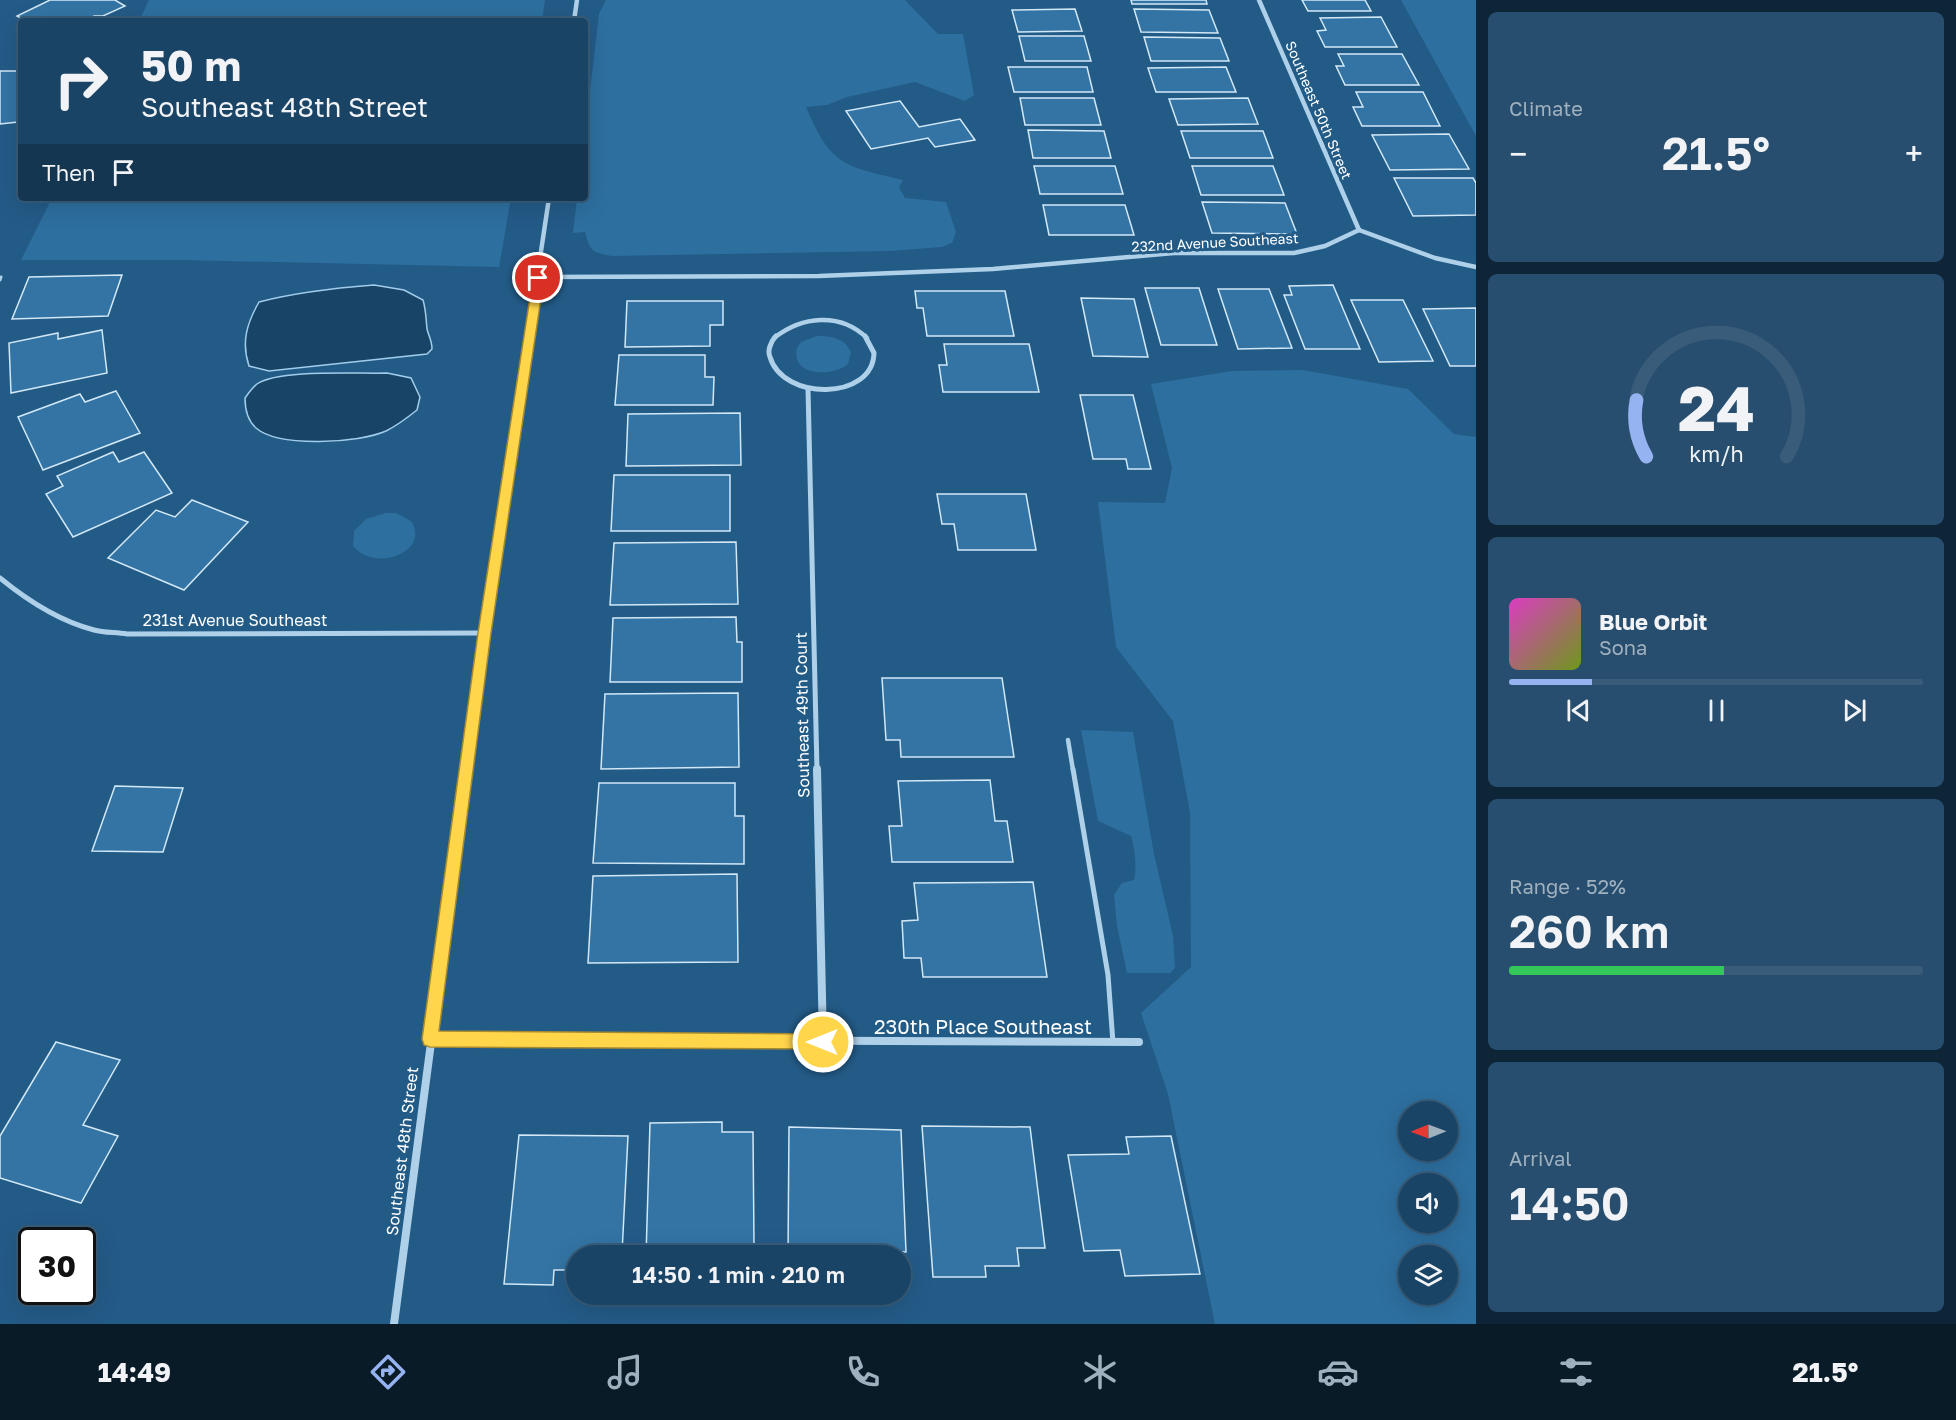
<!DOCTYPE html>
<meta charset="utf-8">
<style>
:root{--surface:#1a4465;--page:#274e6e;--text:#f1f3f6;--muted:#9fb0bf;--line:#385c79;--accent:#95b2f1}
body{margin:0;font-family:"Golos Text",sans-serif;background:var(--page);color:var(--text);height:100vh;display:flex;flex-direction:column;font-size:22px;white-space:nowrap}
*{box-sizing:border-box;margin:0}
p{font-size:20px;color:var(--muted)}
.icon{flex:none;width:33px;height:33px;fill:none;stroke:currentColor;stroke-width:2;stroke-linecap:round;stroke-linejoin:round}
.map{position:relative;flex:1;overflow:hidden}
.panel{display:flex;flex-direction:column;gap:12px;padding:12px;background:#0e2538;width:480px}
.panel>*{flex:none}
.hud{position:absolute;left:18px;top:18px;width:570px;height:183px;border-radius:6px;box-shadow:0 6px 24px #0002,0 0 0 2px var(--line);background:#1a4465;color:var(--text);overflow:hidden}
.needle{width:39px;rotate:269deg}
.fabs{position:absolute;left:1398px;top:1101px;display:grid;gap:12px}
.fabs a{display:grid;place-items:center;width:60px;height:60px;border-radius:50%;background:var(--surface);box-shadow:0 6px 24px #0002,0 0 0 2px var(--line);font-size:30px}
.speed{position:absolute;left:18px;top:1227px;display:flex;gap:12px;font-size:30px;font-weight:700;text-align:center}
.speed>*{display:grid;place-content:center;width:78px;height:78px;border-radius:50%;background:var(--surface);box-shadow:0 6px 24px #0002,0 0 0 2px var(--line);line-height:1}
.speed .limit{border:3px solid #111;border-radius:9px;background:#fff;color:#111}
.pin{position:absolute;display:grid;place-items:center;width:51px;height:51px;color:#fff;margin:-26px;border:3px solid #fff;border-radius:50%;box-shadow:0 2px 6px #0007}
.me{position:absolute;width:66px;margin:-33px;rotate:270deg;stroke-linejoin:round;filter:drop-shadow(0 0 4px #0008)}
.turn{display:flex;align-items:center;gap:21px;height:126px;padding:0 24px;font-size:27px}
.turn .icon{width:78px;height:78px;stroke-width:2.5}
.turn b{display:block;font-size:42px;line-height:51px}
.then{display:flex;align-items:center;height:57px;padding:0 24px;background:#0003;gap:12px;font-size:22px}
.big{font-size:45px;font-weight:600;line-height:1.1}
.panel .card{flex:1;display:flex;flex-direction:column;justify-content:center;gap:9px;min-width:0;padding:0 21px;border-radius:9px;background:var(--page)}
.panel .dial{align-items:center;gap:0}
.dial svg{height:156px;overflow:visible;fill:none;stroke:var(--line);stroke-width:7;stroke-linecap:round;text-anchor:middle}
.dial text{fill:var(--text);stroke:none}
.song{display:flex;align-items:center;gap:18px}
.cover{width:72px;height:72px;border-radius:9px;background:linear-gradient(135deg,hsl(310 70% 55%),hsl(80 70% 35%))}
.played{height:6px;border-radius:3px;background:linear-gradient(90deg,var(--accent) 20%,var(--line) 20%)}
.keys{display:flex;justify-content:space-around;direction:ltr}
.heat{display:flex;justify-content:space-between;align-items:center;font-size:33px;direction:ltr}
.charge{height:9px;border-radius:4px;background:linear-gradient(90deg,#34c759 52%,var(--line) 0)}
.trip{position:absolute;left:566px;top:1245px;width:345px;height:60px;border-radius:30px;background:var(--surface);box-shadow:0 6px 24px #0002,0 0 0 2px var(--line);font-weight:600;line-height:60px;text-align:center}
.tabs{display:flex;height:96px;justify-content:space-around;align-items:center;background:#0a1b28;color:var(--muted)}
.tabs .icon{width:42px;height:42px}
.tabs .selected{color:var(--accent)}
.tabs b{font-size:27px;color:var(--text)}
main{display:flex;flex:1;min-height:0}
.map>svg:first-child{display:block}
</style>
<main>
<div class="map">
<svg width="1476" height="1324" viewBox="0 0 1476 1324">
<rect width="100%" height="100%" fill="#235b87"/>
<g fill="#2d6f9f" fill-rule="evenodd">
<path d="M149 0H545L542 21H139Z"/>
<path d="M606 0H905L938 34H963L974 95 965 101 915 82 847 97 827 105 806 107C831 166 844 166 903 180L899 187 905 198 946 202 956 232 952 243 942 247 890 251 612 256C592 252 590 252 585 232L573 233 577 198H585V133L599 14Z"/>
<path d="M1401 0H1476V136Z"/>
<path d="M52 198H511L499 267 181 260H21Z"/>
<path d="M817 336C831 336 844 338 851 352L848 364C833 377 790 377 797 348L801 342Z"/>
<path d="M1303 370 1408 389 1454 434 1476 437V1324H1215L1168 1094 1141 1013 1191 967 1190 813 1173 721 1116 647 1098 502 1165 503 1172 468 1151 384 1232 371ZM1408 1112H1448V1150H1408ZM1408 1184H1448V1222H1408ZM1408 1256H1448V1294H1408Z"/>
<path d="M386 513H396L411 521C431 552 375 573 353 546L354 531 366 519Z"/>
<path d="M1081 730 1133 732 1154 854 1173 936 1175 968 1170 973H1127L1117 926 1114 895 1122 883 1134 880C1137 865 1135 851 1131 836L1098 821Z"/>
</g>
<g fill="#184467" stroke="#a2cdea" stroke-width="1.5">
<path d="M374 285 404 290 423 300C426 310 426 319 427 329 429 337 432 341 432 349L427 354 269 371 249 366C241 342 247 323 259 302 297 292 335 288 374 285Z"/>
<path d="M387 373 411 378 420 397 417 410C407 418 398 425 386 431 359 443 279 448 256 428 247 420 245 409 245 398 248 394 252 388 257 384 279 369 358 374 387 373Z"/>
</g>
<g fill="#3374a4" stroke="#d2e8f7" stroke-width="1.5">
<path d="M50 0H115L125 6 103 16H94L84 21H52L47 19 42 21H26L17 16Z"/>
<path d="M1131 0H1206L1207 4H1132Z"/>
<path d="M1302 0H1365L1371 11H1308Z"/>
<path d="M1075 9 1082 31 1018 32 1012 10Z"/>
<path d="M1134 9 1209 10 1218 33 1141 32Z"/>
<path d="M1381 17 1397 47H1325L1317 31 1326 30 1320 18Z"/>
<path d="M1019 36H1084L1091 61H1025Z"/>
<path d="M1144 37 1220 38 1229 61H1151Z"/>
<path d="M1338 54H1402L1419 85H1345L1336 66H1344Z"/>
<path d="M21 65V112L18 122 0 124V71H18Z"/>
<path d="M1008 67H1087L1093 92H1014Z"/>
<path d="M1226 67 1236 92H1156L1148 68Z"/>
<path d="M1356 92H1423L1440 126H1362L1353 107H1363Z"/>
<path d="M1020 98H1094L1101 125H1025Z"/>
<path d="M1248 98 1258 124 1178 125 1169 99Z"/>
<path d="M900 101 919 127 960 119 975 140 935 147 928 138 871 149 846 111Z"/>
<path d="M1028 130 1104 131 1111 158H1033Z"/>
<path d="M1181 131H1263L1273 158H1190Z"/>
<path d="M1449 134 1469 169 1390 170 1372 135Z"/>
<path d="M1034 166H1115L1123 194H1040Z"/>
<path d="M1192 166H1273L1284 195H1201Z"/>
<path d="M1394 178H1473L1476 183V215L1413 216Z"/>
<path d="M1202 202 1285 203 1297 234 1212 233Z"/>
<path d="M1043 205H1125L1134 235H1049Z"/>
<path d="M122 275 108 316 12 319 29 277Z"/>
<path d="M1333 285 1360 349H1305L1284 295H1292L1289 286Z"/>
<path d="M1145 288H1199L1217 345H1161Z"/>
<path d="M1218 289H1269L1292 348 1238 349Z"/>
<path d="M915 291H1005L1014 336H927L923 308H917Z"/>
<path d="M1081 298 1134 299 1148 357 1093 356Z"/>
<path d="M1351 300H1403L1433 361 1379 362Z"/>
<path d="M627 301H723V325H710V346L625 347Z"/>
<path d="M1476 308V366H1450L1423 309Z"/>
<path d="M102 330 107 373 11 393 9 343 58 333V339Z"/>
<path d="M944 344H1029L1039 392H943L939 365H947Z"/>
<path d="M619 355H705V377H714L713 405H615Z"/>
<path d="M116 391 140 433 43 470 18 417 80 394 85 402Z"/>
<path d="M1080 395H1133L1151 469H1128L1126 459H1093Z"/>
<path d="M740 413 741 465 626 466 628 414Z"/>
<path d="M113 452 119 462 144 452 172 493 73 537 46 494 63 486 57 476Z"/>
<path d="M614 475H730V531H611Z"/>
<path d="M937 494H1026L1036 550H958L954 524H942Z"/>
<path d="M192 500 248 522 184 590 108 558 156 510 175 517Z"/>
<path d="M736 542 738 604 610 605 614 543Z"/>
<path d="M736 617 737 642H742V682H610L613 618Z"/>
<path d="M882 678H1002L1014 757H901L900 740H886Z"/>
<path d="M738 693 739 767 601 769 605 694Z"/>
<path d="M990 780 995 821H1007L1013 862H892L889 826H902L898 781Z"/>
<path d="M599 783H735V816H744V864L593 863Z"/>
<path d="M115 786 183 788 163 852 92 851Z"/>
<path d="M737 874 738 962 588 963 593 876Z"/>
<path d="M1033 882 1047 977H923L921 958H904L902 921 918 920 914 883Z"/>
<path d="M56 1042 120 1060 83 1125 118 1136 81 1203 0 1178V1136Z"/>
<path d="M722 1122V1132H753L754 1244H700V1256H646L650 1123Z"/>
<path d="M922 1126 1030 1127 1045 1248H1017L1019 1266H985L986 1277H933Z"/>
<path d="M789 1127 901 1130 906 1252 872 1251V1256H788Z"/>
<path d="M519 1135 628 1136 622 1253H591V1256H576V1270H554L553 1285 504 1284Z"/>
<path d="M1171 1136 1200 1274 1125 1276 1120 1250 1084 1251 1068 1155 1129 1154 1126 1137Z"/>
</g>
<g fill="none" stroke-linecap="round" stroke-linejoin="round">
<path stroke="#aed0e9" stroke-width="3" d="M0 280 1 277"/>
<path stroke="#aed0e9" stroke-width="4.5" d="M1068 740 1073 770"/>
<path stroke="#aed0e9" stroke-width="5" d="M1073 769 1108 975 1113 1043"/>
<g stroke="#aed0e9" stroke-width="4.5">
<path d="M1259 0 1359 230"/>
<path d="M574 21 577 0"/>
<path d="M1359 230 1435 258 1476 267"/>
<path d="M538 277 819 276 993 269 1174 253H1294L1325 246 1359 230"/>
<path d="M528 338 549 198"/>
<path d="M774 338C802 316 840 312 867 338"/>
</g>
<g stroke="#aed0e9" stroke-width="5">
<path d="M776 336C771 341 767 351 770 357 783 401 873 401 874 353L865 336"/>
<path d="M808 389 817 770"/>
<path d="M0 578C28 601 59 621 94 630 105 633 116 632 127 634L485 633"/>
<path d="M467 770 529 336"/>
</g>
<g stroke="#aed0e9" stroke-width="8">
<path d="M817 769 823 1042"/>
<path d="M430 1039 1139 1042"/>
<path d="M394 1324 467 769"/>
</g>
</g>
<path fill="#ffd54a" stroke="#a68a30" stroke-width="1.5" d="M538 274 544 278 491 633 439 1031 823 1034 829 1036 831 1042 829 1047 823 1049 430 1047 424 1045 422 1039 478 633 533 278Z"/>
<g text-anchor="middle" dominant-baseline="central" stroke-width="6" stroke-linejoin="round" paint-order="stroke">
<g font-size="14" fill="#fff" stroke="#235b87">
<text transform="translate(1319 110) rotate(67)">Southeast 50th Street</text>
<text transform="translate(1215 242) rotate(-3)">232nd Avenue Southeast</text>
</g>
<g font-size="16" fill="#fff" stroke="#235b87">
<text x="235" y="620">231st Avenue Southeast</text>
<text transform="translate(802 715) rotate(-91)">Southeast 49th Court</text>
<text transform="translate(402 1151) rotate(-83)">Southeast 48th Street</text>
</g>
<g font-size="20" fill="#fff" stroke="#235b87">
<text x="983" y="1026">230th Place Southeast</text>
</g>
</g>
</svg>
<div class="fabs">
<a><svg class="needle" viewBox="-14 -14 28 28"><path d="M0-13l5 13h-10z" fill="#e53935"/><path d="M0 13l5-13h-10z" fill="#9fb0bf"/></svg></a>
<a><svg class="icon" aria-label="sound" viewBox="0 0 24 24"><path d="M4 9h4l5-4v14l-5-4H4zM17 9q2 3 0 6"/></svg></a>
<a><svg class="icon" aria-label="layers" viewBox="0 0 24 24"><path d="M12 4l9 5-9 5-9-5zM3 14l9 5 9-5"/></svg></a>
</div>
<div class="speed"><div class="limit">30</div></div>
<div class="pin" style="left:538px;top:278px;background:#d93025"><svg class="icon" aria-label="arrive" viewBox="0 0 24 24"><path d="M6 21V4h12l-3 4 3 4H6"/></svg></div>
<svg class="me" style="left:823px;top:1042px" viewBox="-20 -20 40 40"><circle r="17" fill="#ffd54a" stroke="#fff" stroke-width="3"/><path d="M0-11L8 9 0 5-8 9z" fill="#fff"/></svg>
<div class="trip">14:50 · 1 min · 210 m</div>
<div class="hud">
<div class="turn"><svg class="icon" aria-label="right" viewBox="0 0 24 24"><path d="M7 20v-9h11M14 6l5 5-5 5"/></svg><div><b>50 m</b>Southeast 48th Street</div></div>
<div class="then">Then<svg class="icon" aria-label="arrive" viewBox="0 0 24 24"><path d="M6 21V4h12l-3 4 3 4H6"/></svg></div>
</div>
</div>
<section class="panel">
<div class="card"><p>Climate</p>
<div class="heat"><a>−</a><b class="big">21.5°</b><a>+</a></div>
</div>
<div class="card dial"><svg viewBox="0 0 100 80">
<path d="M14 69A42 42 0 1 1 86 69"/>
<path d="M14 69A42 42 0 0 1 9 40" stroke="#95b2f1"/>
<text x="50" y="56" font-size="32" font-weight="700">24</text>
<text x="50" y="72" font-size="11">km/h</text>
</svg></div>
<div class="card">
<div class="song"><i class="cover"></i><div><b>Blue Orbit</b><p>Sona</p></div></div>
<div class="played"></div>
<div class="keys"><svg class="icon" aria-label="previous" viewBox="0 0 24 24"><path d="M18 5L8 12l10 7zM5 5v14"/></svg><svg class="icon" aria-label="pause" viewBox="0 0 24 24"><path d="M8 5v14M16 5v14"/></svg><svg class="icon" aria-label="next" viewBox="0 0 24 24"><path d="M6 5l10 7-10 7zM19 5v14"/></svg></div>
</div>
<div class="card"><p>Range · 52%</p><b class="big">260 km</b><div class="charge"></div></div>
<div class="card"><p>Arrival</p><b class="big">14:50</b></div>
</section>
</main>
<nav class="tabs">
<b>14:49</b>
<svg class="icon selected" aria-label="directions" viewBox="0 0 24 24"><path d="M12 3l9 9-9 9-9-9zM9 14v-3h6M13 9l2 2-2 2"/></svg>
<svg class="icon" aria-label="music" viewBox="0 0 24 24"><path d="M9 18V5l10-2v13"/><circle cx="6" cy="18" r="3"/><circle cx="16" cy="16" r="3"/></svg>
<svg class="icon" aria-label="phone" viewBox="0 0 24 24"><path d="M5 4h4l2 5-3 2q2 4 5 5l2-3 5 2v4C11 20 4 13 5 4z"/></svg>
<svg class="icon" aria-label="climate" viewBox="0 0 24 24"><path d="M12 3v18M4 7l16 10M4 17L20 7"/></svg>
<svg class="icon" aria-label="car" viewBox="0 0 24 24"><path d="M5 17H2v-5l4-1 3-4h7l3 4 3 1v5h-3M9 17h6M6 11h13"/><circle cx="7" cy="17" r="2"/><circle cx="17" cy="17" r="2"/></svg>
<svg class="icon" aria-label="filters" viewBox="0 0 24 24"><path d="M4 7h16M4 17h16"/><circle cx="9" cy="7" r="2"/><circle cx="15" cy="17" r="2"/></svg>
<b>21.5°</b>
</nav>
